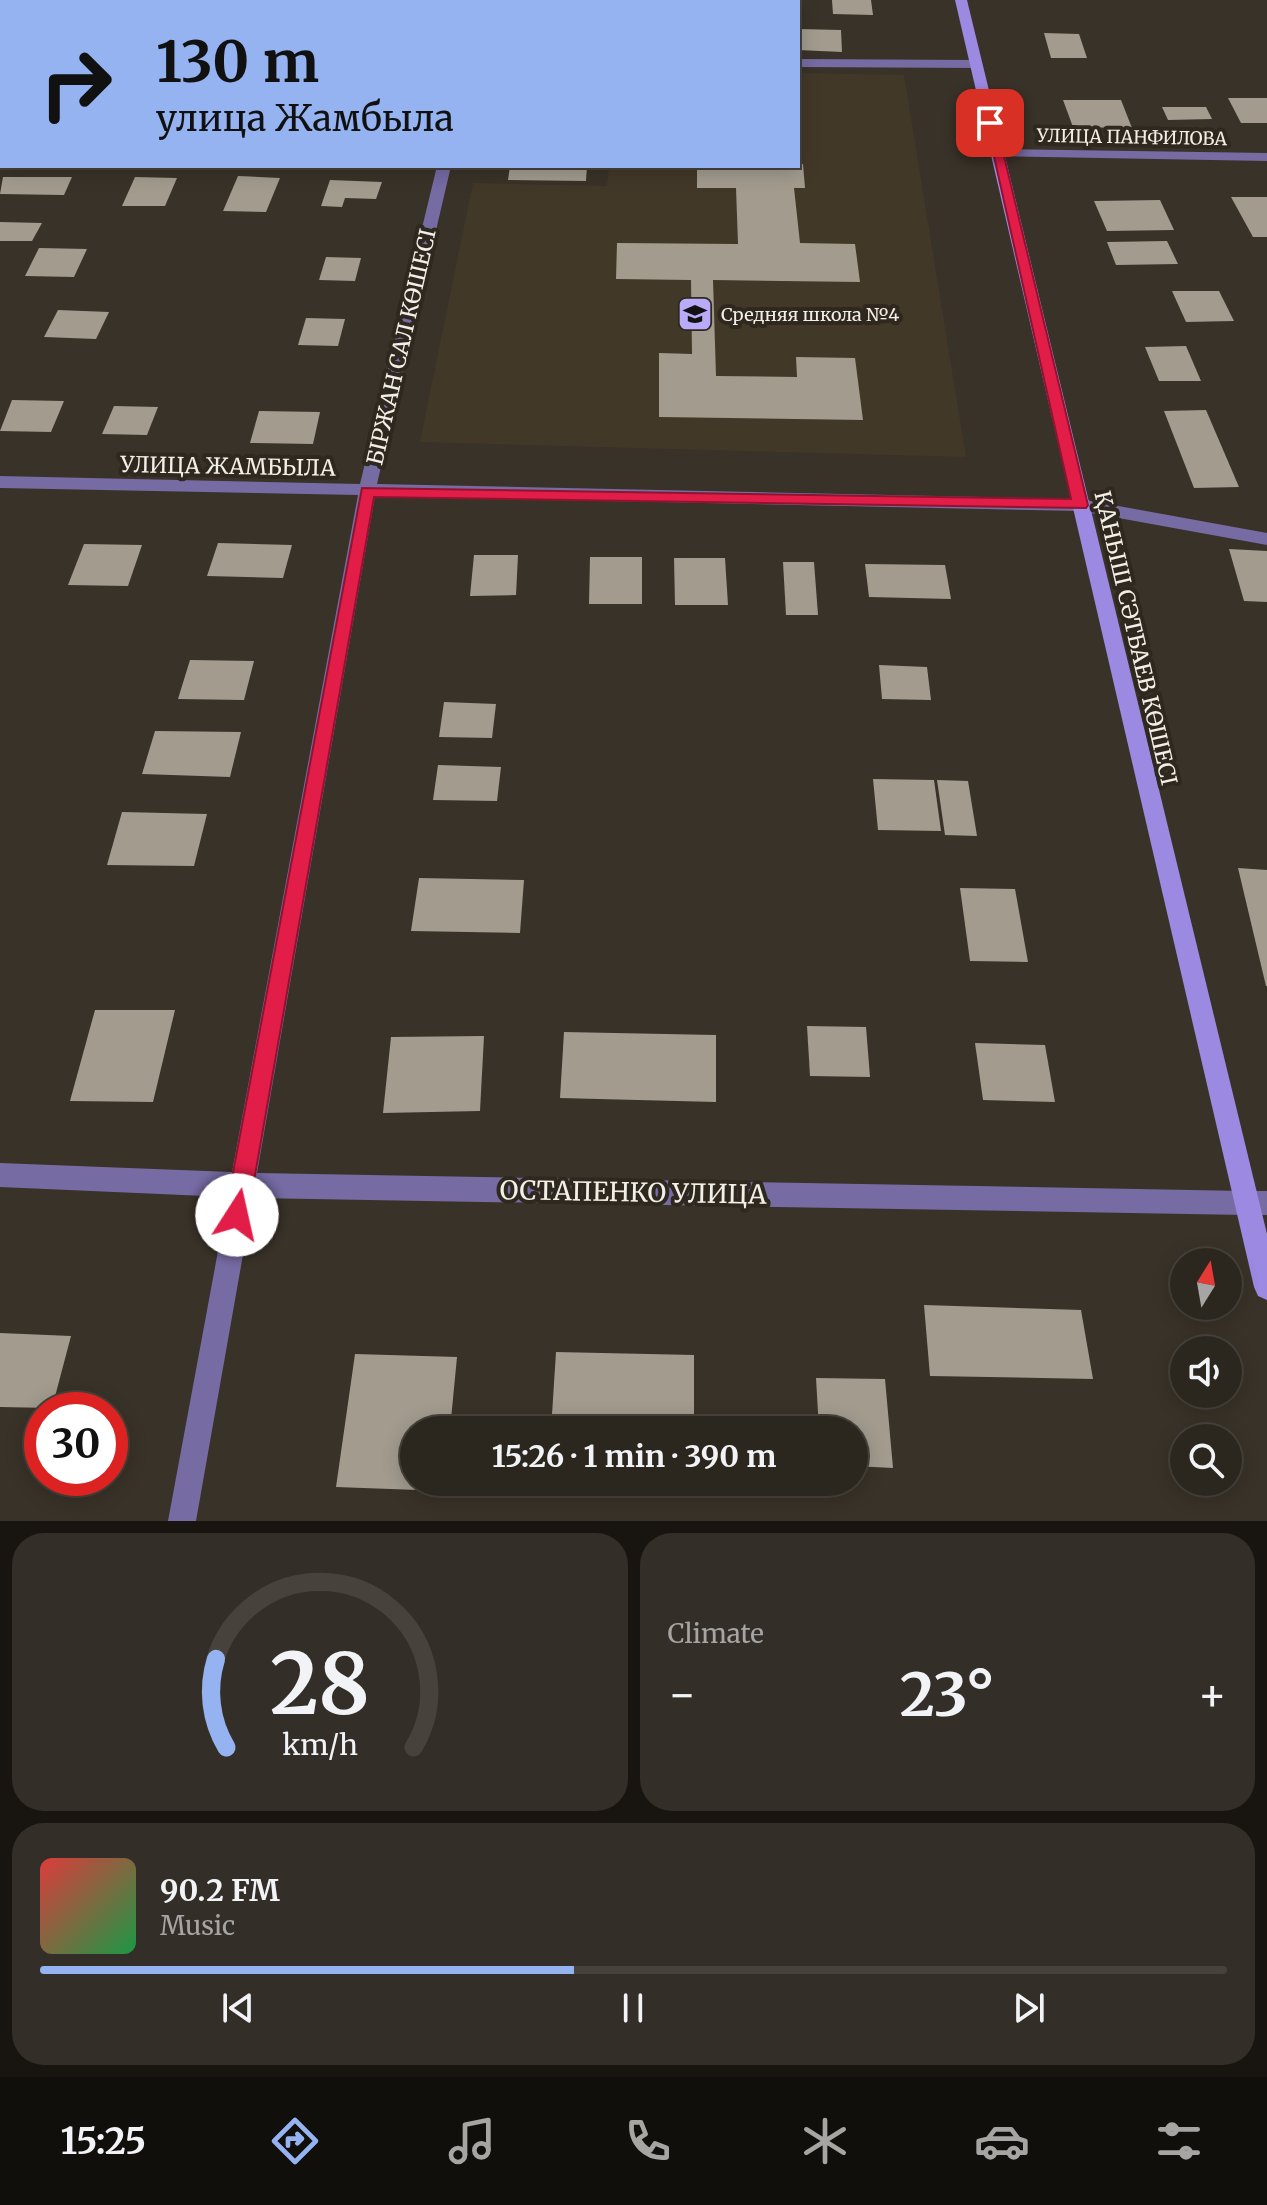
<!DOCTYPE html>
<meta charset="utf-8">
<style>
:root{--surface:#2b261e;--page:#332e27;--text:#f1f3f6;--muted:#a6a5a4;--line:#47433c;--accent:#95b2f1}
body{margin:0;font-family:Merriweather,serif;background:var(--page);color:var(--text);height:100vh;display:flex;flex-direction:column;font-size:30px;white-space:nowrap}
*{box-sizing:border-box;margin:0}
p{font-size:26px;color:var(--muted)}
.icon{flex:none;width:44px;height:44px;fill:none;stroke:currentColor;stroke-width:2;stroke-linecap:round;stroke-linejoin:round}
.map{position:relative;height:1521px;overflow:hidden}
.details{display:flex;flex-direction:column;gap:12px;padding:12px;background:#181510;flex:1}
.details>*{flex:none}
.guide{position:absolute;left:0px;top:0px;width:800px;height:168px;box-shadow:0 4px 20px #0003,0 0 0 2px var(--line);background:#95b2f1;color:#111;overflow:hidden}
.needle{width:52px;rotate:11deg}
.buttons{position:absolute;left:1170px;top:1248px;display:grid;gap:16px}
.buttons a{display:grid;place-items:center;width:72px;height:72px;border-radius:50%;background:var(--surface);box-shadow:0 4px 20px #0003,0 0 0 2px var(--line);font-size:40px}
.speed{position:absolute;left:24px;top:1392px;display:flex;gap:16px;font-size:40px;font-weight:700;text-align:center}
.speed>*{display:grid;place-content:center;width:104px;height:104px;border-radius:50%;background:var(--surface);box-shadow:0 4px 20px #0003,0 0 0 2px var(--line);line-height:1}
.speed .limit{border:12px solid #d22;background:#fff;color:#111}
.pin{position:absolute;display:grid;place-items:center;width:68px;height:68px;color:#fff;margin:-34px;border-radius:16px;box-shadow:0 4px 12px #0006}
.me{position:absolute;width:88px;margin:-44px;rotate:10deg;stroke-linejoin:round;filter:drop-shadow(0 0 6px #0008)}
.turn{display:flex;align-items:center;gap:28px;height:168px;padding:0 24px;font-size:36px}
.turn .icon{width:104px;height:104px;stroke-width:2.5}
.turn b{display:block;font-size:56px;line-height:68px}
.big{font-size:60px;font-weight:700;line-height:1.1}
.details .card{flex:1;display:flex;flex-direction:column;justify-content:center;gap:12px;min-width:0;padding:0 28px;border-radius:32px;background:var(--page)}
.details .dial{align-items:center;gap:0}
.dial svg{height:208px;overflow:visible;fill:none;stroke:var(--line);stroke-width:7;stroke-linecap:round;text-anchor:middle}
.dial text{fill:var(--text);stroke:none}
.song{display:flex;align-items:center;gap:24px}
.cover{width:96px;height:96px;border-radius:12px;background:linear-gradient(135deg,hsl(0 70% 55%),hsl(140 70% 35%))}
.played{height:8px;border-radius:4px;background:linear-gradient(90deg,var(--accent) 45%,var(--line) 45%)}
.keys{display:flex;justify-content:space-around;direction:ltr}
.heat{display:flex;justify-content:space-between;align-items:center;font-size:44px;direction:ltr}
.details .tiles{flex:1;display:grid;gap:12px;grid-template-columns:1fr 1fr}
.card:last-child{grid-column:span 2}
.trip{position:absolute;left:400px;top:1416px;width:468px;height:80px;border-radius:40px;background:var(--surface);box-shadow:0 4px 20px #0003,0 0 0 2px var(--line);font-weight:700;line-height:80px;text-align:center}
.tab-bar{display:flex;height:128px;justify-content:space-around;align-items:center;background:#110f0c;color:var(--muted)}
.tab-bar .icon{width:56px;height:56px}
.tab-bar .selected{color:var(--accent)}
.tab-bar b{font-size:36px;color:var(--text)}
.map>svg:first-child{display:block}
</style>
<div class="map">
<svg width="1267" height="1521" viewBox="0 0 1267 1521">
<rect width="100%" height="100%" fill="#393228"/>
<path fill="#423828" d="M798 73 904 75 966 457 420 442 473 183 607 186 609 166H798Z"/>
<g fill="#a29b8e">
<path d="M832 0H871L873 15 833 14Z"/>
<path d="M798 29 841 30 842 52 798 50Z"/>
<path d="M1044 33 1079 34 1087 58H1051Z"/>
<path d="M1228 98H1267V123H1241Z"/>
<path d="M1063 100H1121L1132 128 1073 127Z"/>
<path d="M1162 107H1206L1212 119 1168 120Z"/>
<path d="M798 164H803L805 188H794L800 243 855 244 860 282 713 280 716 376 797 377 796 357 855 358 863 420 659 417V353L692 354 691 280 616 279 617 243 738 244 736 188H697V166Z"/>
<path d="M510 166H587L586 181 508 180Z"/>
<path d="M238 176 280 178 266 212 223 211Z"/>
<path d="M3 177H72L64 195 0 194Z"/>
<path d="M135 177 177 178 165 206H122Z"/>
<path d="M330 180 382 182 376 199 345 198 342 207 321 206Z"/>
<path d="M1231 197H1267V237H1253Z"/>
<path d="M1160 200 1174 230 1107 231 1094 201Z"/>
<path d="M0 222 42 223 32 241H0Z"/>
<path d="M1167 241 1178 264 1116 265 1107 242Z"/>
<path d="M39 248 87 249 74 277 25 276Z"/>
<path d="M326 257 361 258 355 281 319 280Z"/>
<path d="M1172 291H1219L1234 321 1186 322Z"/>
<path d="M58 310 109 312 96 339 44 337Z"/>
<path d="M306 318 345 319 338 346 298 345Z"/>
<path d="M1186 346 1201 381H1159L1145 347Z"/>
<path d="M12 400 64 401 51 432 0 431Z"/>
<path d="M114 406 158 407 147 435 102 434Z"/>
<path d="M1206 410 1239 487 1194 488 1164 411Z"/>
<path d="M259 411 320 412 313 444 250 443Z"/>
<path d="M218 543 292 545 283 578 207 576Z"/>
<path d="M84 544 142 545 128 586 68 585Z"/>
<path d="M1229 549 1267 551V602L1244 601Z"/>
<path d="M474 555H518L516 595 470 596Z"/>
<path d="M590 557H642V604H589Z"/>
<path d="M674 558H725L728 605H675Z"/>
<path d="M783 562H814L818 615H786Z"/>
<path d="M865 564 945 565 951 599 869 597Z"/>
<path d="M190 660 254 661 244 700 178 699Z"/>
<path d="M879 665 927 667 931 700 882 699Z"/>
<path d="M444 702 496 704 492 738 439 737Z"/>
<path d="M155 731 241 732 230 777 142 774Z"/>
<path d="M438 765 501 767 497 801 433 800Z"/>
<path d="M873 779 934 780 941 831 878 830Z"/>
<path d="M937 780 968 781 977 836 945 835Z"/>
<path d="M122 812 207 814 194 866 107 865Z"/>
<path d="M1238 868 1267 870V986H1266Z"/>
<path d="M419 878 524 880 520 933 411 931Z"/>
<path d="M960 888 1015 889 1028 962 970 961Z"/>
<path d="M95 1010H175L153 1102 70 1101Z"/>
<path d="M807 1026 866 1027 870 1077 810 1076Z"/>
<path d="M564 1032 716 1035V1102L560 1098Z"/>
<path d="M484 1036 480 1111 383 1113 391 1037Z"/>
<path d="M975 1043 1045 1045 1055 1102 983 1100Z"/>
<path d="M924 1305 1081 1310 1093 1379 930 1376Z"/>
<path d="M0 1333 71 1336 52 1408 0 1407Z"/>
<path d="M556 1352 694 1355V1430H551Z"/>
<path d="M355 1354 457 1357 450 1430H414V1482H446L445 1491 336 1487Z"/>
<path d="M816 1378 885 1379 893 1468 854 1466V1430H819Z"/>
</g>
<g fill="none" stroke-linecap="round" stroke-linejoin="round">
<g fill="#766ba3" fill-rule="evenodd">
<path d="M798 59 976 60 982 64 976 68 798 67Z"/>
<path d="M1245 1191H1267V1215H1245L1236 1212 1233 1203 1236 1194Z"/>
</g>
<g fill="#766ba3" fill-rule="evenodd">
<rect x="476" y="0" width="12" height="2"/>
<path d="M2 30V41L0 42V31Z"/>
<rect x="0" y="138" width="2" height="8"/>
<path d="M997 149 1267 153V161L992 156V150Z"/>
<path d="M437 166H451L377 484 1080 499 1267 533V545L1080 511 375 496 257 1173 1245 1191 1254 1194 1257 1203 1254 1212 1245 1215 253 1198 196 1521H168L228 1197 0 1187V1163L232 1172 358 495 0 488V476L360 484Z"/>
</g>
<path fill="#9c89e1" fill-rule="evenodd" d="M955 0H967L1267 1234V1300L1258 1296 1254 1287Z"/>
</g>
<path fill="#e11d48" stroke="#92132f" stroke-width="2" d="M986 121 996 123 1088 505 1086 508 374 497 248 1215 245 1223 237 1227 229 1223 225 1215 362 488 1071 499Z"/>
<defs>
<g id="school-square" transform="scale(1.8)"><rect x="-9" y="-9" width="18" height="18" rx="4" fill="#b9abf7" stroke="#2f281e"/><path d="M0-5L7-2L0 1L-7-2ZM-4 1L0 2.5L4 1V4Q0 6-4 4Z" fill="#111"/></g>
</defs>
<g fill-rule="evenodd">
<use href="#school-square" x="695" y="314"/>
</g>
<g text-anchor="middle" dominant-baseline="central" stroke-width="8" stroke-linejoin="round" paint-order="stroke">
<g font-size="18" fill="#f2eee8" stroke="#2f281e">
<text transform="translate(1132 137) rotate(1)">УЛИЦА ПАНФИЛОВА</text>
</g>
<g font-size="18" fill="#f2eee8" stroke="#2f281e" text-anchor="start">
<text x="721" y="314">Средняя школа №4</text>
</g>
<g font-size="22" fill="#f2eee8" stroke="#2f281e">
<text transform="translate(401 347) rotate(-77)">БІРЖАН САЛ КӨШЕСІ</text>
<text transform="translate(228 466) rotate(1)">УЛИЦА ЖАМБЫЛА</text>
<text transform="translate(1136 638) rotate(77)">ҚАНЫШ СӘТБАЕВ КӨШЕСІ</text>
</g>
<g font-size="26" fill="#f2eee8" stroke="#2f281e">
<text transform="translate(633 1192) rotate(1)">ОСТАПЕНКО УЛИЦА</text>
</g>
</g>
</svg>
<div class="buttons">
<a><svg class="needle" viewBox="-14 -14 28 28"><path d="M0-13l5 13h-10z" fill="#e53935"/><path d="M0 13l5-13h-10z" fill="#a6a5a4"/></svg></a>
<a><svg class="icon" aria-label="sound" viewBox="0 0 24 24"><path d="M4 9h4l5-4v14l-5-4H4zM17 9q2 3 0 6"/></svg></a>
<a><svg class="icon" aria-label="search" viewBox="0 0 24 24"><circle cx="10" cy="10" r="6"/><path d="M15 15l6 6"/></svg></a>
</div>
<div class="speed"><div class="limit">30</div></div>
<div class="pin" style="left:990px;top:123px;background:#d93025"><svg class="icon" aria-label="arrive" viewBox="0 0 24 24"><path d="M6 21V4h12l-3 4 3 4H6"/></svg></div>
<svg class="me" style="left:237px;top:1215px" viewBox="-20 -20 40 40"><circle r="19" fill="#fff"/><path d="M0-13L10 11 0 6-10 11z" fill="#e11d48"/></svg>
<div class="trip">15:26 · 1 min · 390 m</div>
<div class="guide">
<div class="turn"><svg class="icon" aria-label="right" viewBox="0 0 24 24"><path d="M7 20v-9h11M14 6l5 5-5 5"/></svg><div><b>130 m</b>улица Жамбыла</div></div>
</div>
</div>
<section class="details">
<div class="tiles">
<div class="card dial"><svg viewBox="0 0 100 80">
<path d="M14 69A42 42 0 1 1 86 69"/>
<path d="M14 69A42 42 0 0 1 10 35" stroke="#95b2f1"/>
<text x="50" y="56" font-size="32" font-weight="700">28</text>
<text x="50" y="72" font-size="11">km/h</text>
</svg></div>
<div class="card"><p>Climate</p>
<div class="heat"><a>−</a><b class="big">23°</b><a>+</a></div>
</div>
<div class="card">
<div class="song"><i class="cover"></i><div><b>90.2 FM</b><p>Music</p></div></div>
<div class="played"></div>
<div class="keys"><svg class="icon" aria-label="previous" viewBox="0 0 24 24"><path d="M18 5L8 12l10 7zM5 5v14"/></svg><svg class="icon" aria-label="pause" viewBox="0 0 24 24"><path d="M8 5v14M16 5v14"/></svg><svg class="icon" aria-label="next" viewBox="0 0 24 24"><path d="M6 5l10 7-10 7zM19 5v14"/></svg></div>
</div>
</div>
</section>
<nav class="tab-bar">
<b>15:25</b>
<svg class="icon selected" aria-label="directions" viewBox="0 0 24 24"><path d="M12 3l9 9-9 9-9-9zM9 14v-3h6M13 9l2 2-2 2"/></svg>
<svg class="icon" aria-label="music" viewBox="0 0 24 24"><path d="M9 18V5l10-2v13"/><circle cx="6" cy="18" r="3"/><circle cx="16" cy="16" r="3"/></svg>
<svg class="icon" aria-label="phone" viewBox="0 0 24 24"><path d="M5 4h4l2 5-3 2q2 4 5 5l2-3 5 2v4C11 20 4 13 5 4z"/></svg>
<svg class="icon" aria-label="climate" viewBox="0 0 24 24"><path d="M12 3v18M4 7l16 10M4 17L20 7"/></svg>
<svg class="icon" aria-label="car" viewBox="0 0 24 24"><path d="M5 17H2v-5l4-1 3-4h7l3 4 3 1v5h-3M9 17h6M6 11h13"/><circle cx="7" cy="17" r="2"/><circle cx="17" cy="17" r="2"/></svg>
<svg class="icon" aria-label="filters" viewBox="0 0 24 24"><path d="M4 7h16M4 17h16"/><circle cx="9" cy="7" r="2"/><circle cx="15" cy="17" r="2"/></svg>
</nav>
